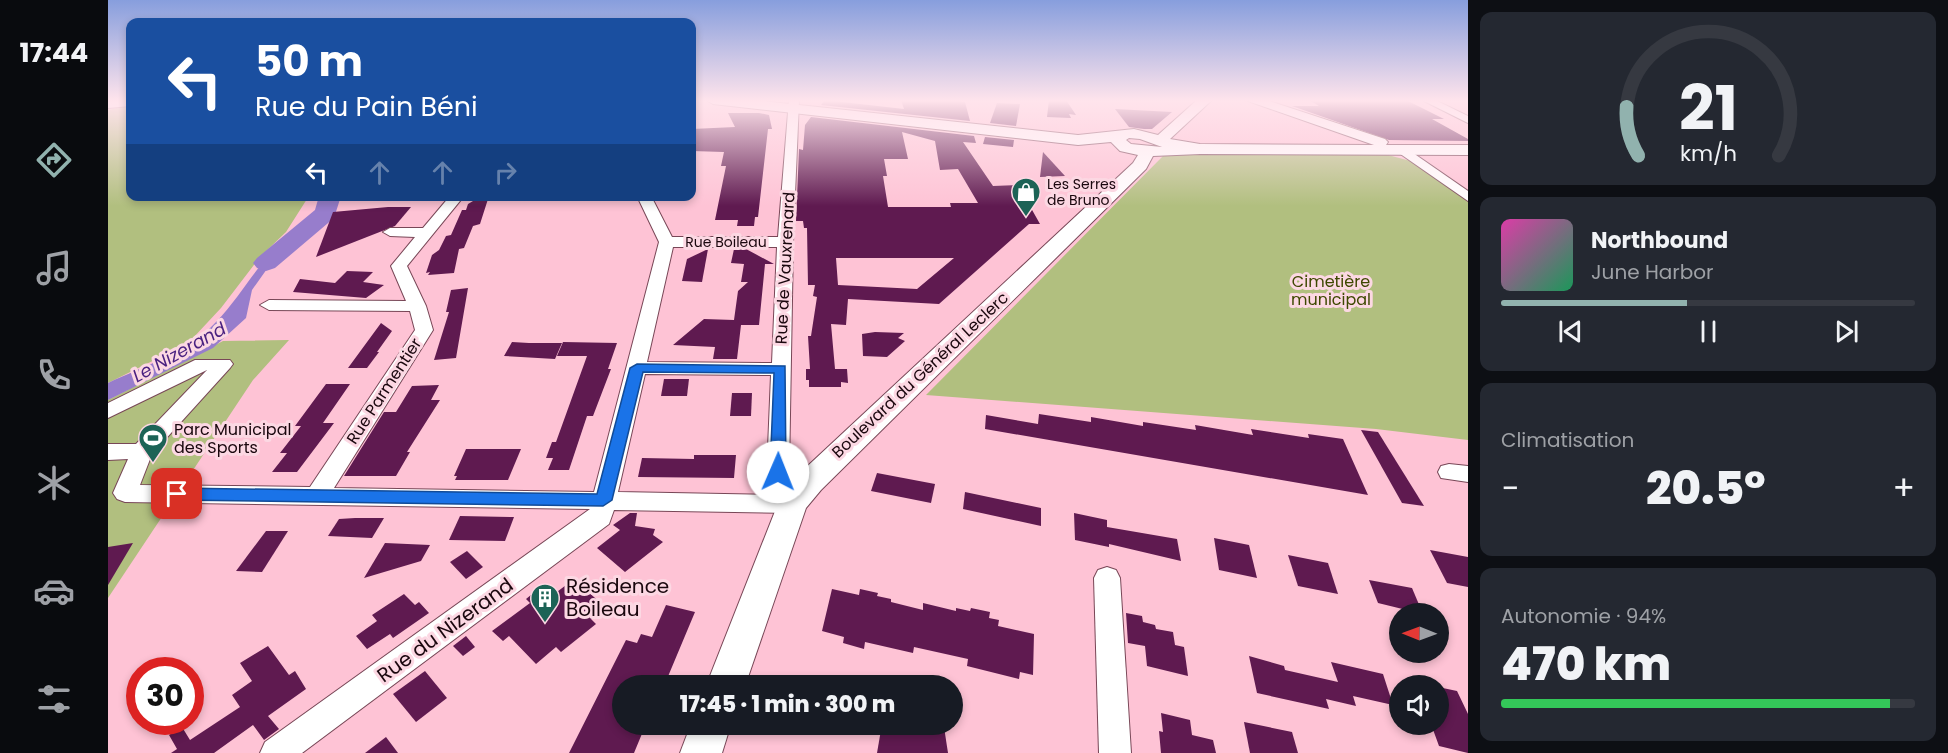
<!DOCTYPE html>
<html lang="fr">
<meta charset="utf-8">
<style>
:root{--surface:#171b24;--page:#242831;--text:#f1f3f6;--muted:#9ea1a6;--line:#363941;--accent:#91b2ae}
body{margin:0;font-family:Poppins,sans-serif;background:var(--page);color:var(--text);height:100vh;display:flex;flex-direction:column;font-size:22px;white-space:nowrap}
*{box-sizing:border-box;margin:0}
p{font-size:20px;color:var(--muted)}
.icon{flex:none;width:33px;height:33px;fill:none;stroke:currentColor;stroke-width:2;stroke-linecap:round;stroke-linejoin:round}
.map{position:relative;flex:1;overflow:hidden}
.drawer{display:flex;flex-direction:column;gap:12px;padding:12px;background:#0d0f14;width:480px}
.drawer>*{flex:none}
.top-card{position:absolute;left:18px;top:18px;width:570px;height:183px;border-radius:12px;box-shadow:0 3px 9px #0003;background:#1a4fa0;color:#fff;overflow:hidden}
.needle{width:39px;rotate:271deg}
.buttons{position:absolute;left:1281px;top:603px;display:grid;gap:12px}
.buttons a{display:grid;place-items:center;width:60px;height:60px;border-radius:50%;background:var(--surface);box-shadow:0 3px 9px #0003;font-size:30px}
.speed{position:absolute;left:18px;top:657px;display:flex;gap:12px;font-size:30px;font-weight:700;text-align:center}
.speed>*{display:grid;place-content:center;width:78px;height:78px;border-radius:50%;background:var(--surface);box-shadow:0 3px 9px #0003;line-height:1}
.speed .limit{border:9px solid #d22;background:#fff;color:#111}
.pin{position:absolute;display:grid;place-items:center;width:51px;height:51px;color:#fff;margin:-26px;border-radius:12px;box-shadow:0 3px 9px #0006}
.me{position:absolute;width:66px;margin:-33px;rotate:1deg;stroke-linejoin:round;filter:drop-shadow(0 0 4px #0008)}
.turn{display:flex;align-items:center;gap:21px;height:126px;padding:0 30px;font-size:27px}
.turn .icon{width:78px;height:78px;stroke-width:2.5}
.turn b{display:block;font-size:42px;line-height:51px}
.lanes{display:flex;align-items:center;height:57px;padding:0 30px;background:#0003;justify-content:center;gap:30px;direction:ltr}
.lanes .off{opacity:.35}
.big{font-size:45px;font-weight:800;line-height:1.1}
.drawer .card{flex:1;display:flex;flex-direction:column;justify-content:center;gap:9px;min-width:0;padding:0 21px;border-radius:12px;background:var(--page)}
.drawer .dial{align-items:center;gap:0}
.dial svg{height:156px;overflow:visible;fill:none;stroke:var(--line);stroke-width:7;stroke-linecap:round;text-anchor:middle}
.dial text{fill:var(--text);stroke:none}
.song{display:flex;align-items:center;gap:18px}
.cover{width:72px;height:72px;border-radius:9px;background:linear-gradient(135deg,hsl(320 70% 55%),hsl(150 70% 35%))}
.played{height:6px;border-radius:3px;background:linear-gradient(90deg,var(--accent) 45%,var(--line) 45%)}
.keys{display:flex;justify-content:space-around;direction:ltr}
.heat{display:flex;justify-content:space-between;align-items:center;font-size:33px;direction:ltr}
.charge{height:9px;border-radius:4px;background:linear-gradient(90deg,#34c759 94%,var(--line) 0)}
.trip{position:absolute;left:504px;top:675px;width:351px;height:60px;border-radius:30px;background:var(--surface);box-shadow:0 3px 9px #0003;font-weight:800;line-height:60px;text-align:center}
main{display:flex;flex:1;min-height:0}
.menu{display:flex;flex-direction:column;width:108px;justify-content:space-around;align-items:center;background:#090b0e;color:var(--muted)}
.menu .icon{width:42px;height:42px}
.menu .on{color:var(--accent)}
.menu b{font-size:27px;color:var(--text)}
.map>svg:first-child{display:block}
</style>
<main>
<nav class="menu">
<b>17:44</b>
<svg class="icon on" aria-label="directions" viewBox="0 0 24 24"><path d="M12 3l9 9-9 9-9-9zM9 14v-3h6M13 9l2 2-2 2"/></svg>
<svg class="icon" aria-label="music" viewBox="0 0 24 24"><path d="M9 18V5l10-2v13"/><circle cx="6" cy="18" r="3"/><circle cx="16" cy="16" r="3"/></svg>
<svg class="icon" aria-label="phone" viewBox="0 0 24 24"><path d="M5 4h4l2 5-3 2q2 4 5 5l2-3 5 2v4C11 20 4 13 5 4z"/></svg>
<svg class="icon" aria-label="climate" viewBox="0 0 24 24"><path d="M12 3v18M4 7l16 10M4 17L20 7"/></svg>
<svg class="icon" aria-label="car" viewBox="0 0 24 24"><path d="M5 17H2v-5l4-1 3-4h7l3 4 3 1v5h-3M9 17h6M6 11h13"/><circle cx="7" cy="17" r="2"/><circle cx="17" cy="17" r="2"/></svg>
<svg class="icon" aria-label="filters" viewBox="0 0 24 24"><path d="M4 7h16M4 17h16"/><circle cx="9" cy="7" r="2"/><circle cx="15" cy="17" r="2"/></svg>
</nav>
<div class="map">
<svg width="1360" height="753" viewBox="0 0 1360 753">
<rect width="100%" height="100%" fill="#fec3d5"/>
<g fill="#b1bf7f">
<path d="M22 105V196H193L199 199 178 232 152 257 113 308 85 338V341L0 383V110Z"/>
<path d="M1061 155H1280L1310 163 1360 202V440L1268 429 818 395 1055 156Z"/>
<path d="M181 340 145 380 0 598V400L115 341Z"/>
</g>
<path fill="#977dcc" d="M184 235H197L166 259 144 290 138 318 105 348 0 400V383C36 366 80 352 108 322 136 293 151 258 184 235Z"/>
<g fill="none" stroke-linecap="round" stroke-linejoin="round">
<path fill="#977dcc" fill-rule="evenodd" d="M211 196H233L226 218 167 268 158 271 149 268 145 263 149 258 207 210Z"/>
</g>
<g fill="#5f1a50" fill-rule="evenodd">
<path d="M717 100 796 109 793 100H844L857 102 862 121 713 105Z"/>
<path d="M941 100H958L968 115 961 114 963 118 939 117Z"/>
<path d="M1201 100H1298L1336 119H1324L1360 139V141L1281 140 1184 106H1211Z"/>
<path d="M889 103 912 104 908 126 882 123Z"/>
<path d="M1007 109 1064 112 1044 129H1036L1021 127Z"/>
<path d="M620 113H651L661 115 664 129H660L650 217H647L646 226H629L630 220H607L618 166H613L616 152 584 151V129L627 127Z"/>
<path d="M703 117 866 136 868 143 855 142 885 186 910 185 932 224H921L831 304 740 299 738 325 723 324 727 369H739L740 383 733 382V387H701V380H698V369H702L700 336H703L709 297 705 296 707 285H700L699 228H696L695 221H688L691 149 695 150 697 125ZM794 132 827 141 832 170 850 169 870 203H842L843 207H780L775 176H779L776 159H800ZM728 258H846L809 289 730 285Z"/>
<path d="M877 137 906 140 905 147 875 144Z"/>
<path d="M935 152 957 176 932 177Z"/>
<path d="M380 199 372 224 365 226 356 248 351 249 346 273 320 275 322 272 318 273 324 255 331 250 338 236 343 235 354 210H358L360 204 365 201Z"/>
<path d="M280 207H303L287 226 208 257 225 212Z"/>
<path d="M600 249 594 282 574 281 579 259Z"/>
<path d="M626 249H638L666 264H657L651 325H633L629 359H605L607 347 565 345 596 319 626 320 630 291 640 282H633L636 264 623 263Z"/>
<path d="M239 271 265 272 255 282 276 285 258 298 185 292 192 279 227 283Z"/>
<path d="M360 288 348 358 326 360 341 312H338L343 290Z"/>
<path d="M273 323 284 331 269 352H271L259 368H240Z"/>
<path d="M767 332 796 333 790 338 797 341 779 357 755 356 754 334Z"/>
<path d="M404 342 421 343H454L447 359 396 356Z"/>
<path d="M455 342 509 343 500 369H503L485 416H479L461 470H440L445 458H438L444 442H448L479 356H449Z"/>
<path d="M556 379H581L579 396H553Z"/>
<path d="M218 384H242L215 423H226L189 472H164L179 453H172L193 426H187Z"/>
<path d="M331 385 323 400H332L299 452H302L288 476H236L276 412H288L304 386Z"/>
<path d="M624 393H644L643 416H622Z"/>
<path d="M931 414 983 422V417L1035 426V422L1088 430 1087 425 1145 435 1143 429 1201 438 1200 434 1235 439 1260 495 877 429 878 415 930 424Z"/>
<path d="M1253 430 1270 432 1316 506 1294 503Z"/>
<path d="M358 449H413L400 480H347L349 476H346Z"/>
<path d="M586 455H628L626 478 530 477 534 458 586 459Z"/>
<path d="M769 473 827 484 823 503 763 491Z"/>
<path d="M857 492 933 508V526L855 509Z"/>
<path d="M522 513H529L527 526 547 529 545 535 555 542 517 572 489 548 512 530 505 525Z"/>
<path d="M966 513 999 520V527L1069 539 1073 561 1001 544V547L967 540Z"/>
<path d="M352 516 406 517 397 541 341 540Z"/>
<path d="M247 518H276L264 538 220 536 231 519Z"/>
<path d="M158 531H180L154 572 128 571Z"/>
<path d="M1106 538 1141 545 1149 578 1111 570Z"/>
<path d="M25 543 0 585V547Z"/>
<path d="M277 543 322 545 313 561 256 578Z"/>
<path d="M1322 550 1360 557V587L1339 583Z"/>
<path d="M359 551 375 567 358 579 342 562Z"/>
<path d="M1180 555 1220 563 1230 594 1190 586Z"/>
<path d="M466 579 497 607 483 619 488 624 453 652 448 647 428 664 401 636 395 641 384 631 422 603 418 599 429 590 441 598Z"/>
<path d="M1261 580 1304 588 1315 614 1270 603Z"/>
<path d="M724 589 751 595 752 589 770 593 769 596 783 599V602L815 610V603L848 611V608L862 611 863 608 882 612 881 618 891 620 890 626 926 634 925 675 912 672 911 679 859 666 860 659 806 647 805 653 757 642 756 649 735 643 736 637 714 631Z"/>
<path d="M296 594 307 605 311 602 321 613 285 638 282 634 259 649 248 636 269 621 264 615Z"/>
<path d="M558 605 587 612 556 686H514V724H538L526 753H461L518 640 529 643 533 634 544 637Z"/>
<path d="M1018 613 1034 616 1035 622 1047 625 1048 629 1065 632 1067 645 1076 647 1080 676 1039 666 1037 646 1020 643Z"/>
<path d="M358 636 367 647 355 656 345 646Z"/>
<path d="M160 646 181 675 187 671 198 689 160 716 171 729 156 740 145 725 106 753H63L69 749 61 735 74 727 82 740 132 707 124 695 144 681 132 663Z"/>
<path d="M1141 656 1176 666 1177 670 1230 682 1223 662 1275 674 1285 705 1245 696 1248 706 1218 699 1221 709 1149 693Z"/>
<path d="M317 671 339 698 308 722 285 694Z"/>
<path d="M1330 687 1349 691 1360 714V753L1331 746 1323 724H1330Z"/>
<path d="M1053 713 1082 720 1084 735 1105 740 1108 753H1053L1051 731 1055 732Z"/>
<path d="M1136 722 1184 732 1190 753H1142Z"/>
<path d="M774 724H825L836 727 840 753H769Z"/>
<path d="M278 737 290 753H257Z"/>
</g>
<g fill="none" stroke-linecap="round" stroke-linejoin="round">
<g stroke="#784757" stroke-width="2">
<g id="minor">
<path d="M5 100H22V106L0 108V102Z"/>
<path d="M681 100H691L685 242 681 472 696 504 692 510 684 513 506 510 501 524 194 753H152L157 742 482 509 17 502 9 499 5 493 20 459 0 460V444H28L99 370 0 418V403L87 360H122L125 364 122 368 44 454 32 485 202 487 307 330 302 311 161 310 152 305 161 300 298 301 283 266 307 237 282 236 275 232 282 228H315L342 196H356L299 266 318 306 325 330 226 488 486 492 551 242 529 196H543L564 237H670ZM565 247H669L664 363 539 362ZM537 374 663 375 659 472 668 495 510 492Z"/>
<path d="M1314 100H1327L1360 116V123Z"/>
<path d="M1295 146 1360 191V201L1291 153 1289 150Z"/>
<path d="M1341 464 1360 466V482L1333 478 1330 472 1333 466Z"/>
<path d="M999 567 1008 570 1012 578 1023 753H991L986 578 990 570Z"/>
</g>
</g>
<g stroke="#784757" stroke-width="2">
<g id="major">
<path d="M598 100H644L970 135 1026 129 1050 135 1089 100H1104L1062 139 1092 144 1266 145 1137 100H1158L1277 139 1280 142 1278 145H1360V155L1092 154 1045 156 1038 169 713 490 698 508 637 686H598L673 496 691 474 1025 163 1030 155 1012 151 1003 142 970 145 605 104ZM1021 138 1032 139 1054 147 1023 144 1018 140Z"/>
<path d="M583 724H623L614 753H572Z"/>
</g>
</g>
<use href="#minor" fill="#fff" fill-rule="evenodd"/>
<use href="#major" fill="#fff" fill-rule="evenodd"/>
</g>
<linearGradient id="sky" x2="0" y2="1"><stop stop-color="#879edd"/><stop offset="0.49" stop-color="#ffe4ec"/><stop offset="1" stop-color="#ffe4ec" stop-opacity="0"/></linearGradient>
<rect width="1360" height="206" fill="url(#sky)"/>
<path fill="#1a73e8" stroke="#114b97" stroke-width="1.5" d="M529 364 677 366 678 472 675 476H664L662 472 666 373 535 372 504 500 495 506 69 500 61 494 69 488 489 494 522 368Z"/>
<defs>
<g id="shop-pin" transform="scale(1.5)"><path d="M0 17L-7.5 6A9.5 9.5 0 1 1 7.5 6Z" fill="#1c6356" stroke="#fcd8e3"/><path d="M-5-2.5h2.3a2.7 3.5 0 0 1 5.4 0H5L5.5 6h-11ZM-1.5-2.5h3a1.5 2.3 0 0 0-3 0Z" fill="#fff"/></g>
<g id="stadium-pin" transform="scale(1.5)"><path d="M0 17L-7.5 6A9.5 9.5 0 1 1 7.5 6Z" fill="#1c6356" stroke="#fcd8e3"/><path d="M0-5a6.5 5 0 1 0 0 10a6.5 5 0 1 0 0-10ZM-3.5-1.8h7v3.6h-7Z" fill="#fff"/></g>
<g id="building-pin" transform="scale(1.5)"><path d="M0 17L-7.5 6A9.5 9.5 0 1 1 7.5 6Z" fill="#1c6356" stroke="#fcd8e3"/><path d="M-4-6H4V6H1V3H-1V6H-4ZM-2.5-4.3h1.7v1.8h-1.7ZM.8-4.3h1.7v1.8H.8ZM-2.5-1h1.7V.8h-1.7ZM.8-1h1.7V.8H.8Z" fill="#fff"/></g>
</defs>
<g fill-rule="evenodd">
<use href="#shop-pin" x="918" y="192"/>
<use href="#stadium-pin" x="45" y="438"/>
<use href="#building-pin" x="437" y="598"/>
</g>
<g text-anchor="middle" dominant-baseline="central" stroke-width="6" stroke-linejoin="round" paint-order="stroke">
<g font-size="14" fill="#1a070e" stroke="#fcd8e3" text-anchor="start">
<text x="939" y="184">Les Serres<tspan x="939" dy="16">de Bruno</tspan></text>
</g>
<g font-size="14" fill="#1a070e" stroke="#fcd8e3">
<text x="618" y="242">Rue Boileau</text>
</g>
<g font-size="16" fill="#1a070e" stroke="#fcd8e3">
<text transform="translate(677 268) rotate(-87)">Rue de Vauxrenard</text>
<text transform="translate(812 375) rotate(-43)">Boulevard du Général Leclerc</text>
<text transform="translate(276 391) rotate(-57)">Rue Parmentier</text>
</g>
<g font-size="16" fill="#3e4800" stroke="#fcd8e3">
<text x="1223" y="281">Cimetière<tspan x="1223" dy="18">municipal</tspan></text>
</g>
<g font-size="16" fill="#1a070e" stroke="#fcd8e3" text-anchor="start">
<text x="66" y="429">Parc Municipal<tspan x="66" dy="18">des Sports</tspan></text>
</g>
<g font-size="18" font-style="italic" fill="#4a2180" stroke="#fcd8e3">
<text transform="translate(71 352) rotate(-29)">Le Nizerand</text>
</g>
<g font-size="20" fill="#1a070e" stroke="#fcd8e3" text-anchor="start">
<text x="458" y="586">Résidence<tspan x="458" dy="23">Boileau</tspan></text>
</g>
<g font-size="20" fill="#1a070e" stroke="#fcd8e3">
<text transform="translate(337 630) rotate(-36)">Rue du Nizerand</text>
</g>
</g>
</svg>
<div class="buttons">
<a><svg class="needle" viewBox="-14 -14 28 28"><path d="M0-13l5 13h-10z" fill="#e53935"/><path d="M0 13l5-13h-10z" fill="#9ea1a6"/></svg></a>
<a><svg class="icon" aria-label="sound" viewBox="0 0 24 24"><path d="M4 9h4l5-4v14l-5-4H4zM17 9q2 3 0 6"/></svg></a>
</div>
<div class="speed"><div class="limit">30</div></div>
<div class="pin" style="left:69px;top:494px;background:#d93025"><svg class="icon" aria-label="arrive" viewBox="0 0 24 24"><path d="M6 21V4h12l-3 4 3 4H6"/></svg></div>
<svg class="me" style="left:670px;top:472px" viewBox="-20 -20 40 40"><circle r="19" fill="#fff"/><path d="M0-13L10 11 0 6-10 11z" fill="#1a73e8"/></svg>
<div class="trip">17:45 · 1 min · 300 m</div>
<div class="top-card">
<div class="turn"><svg class="icon" aria-label="left" viewBox="0 0 24 24"><path d="M17 20v-9H6M10 6l-5 5 5 5"/></svg><div><b>50 m</b>Rue du Pain Béni</div></div>
<div class="lanes"><svg class="icon" aria-label="left" viewBox="0 0 24 24"><path d="M17 20v-9H6M10 6l-5 5 5 5"/></svg><svg class="icon off" aria-label="ahead" viewBox="0 0 24 24"><path d="M12 20V5M6 11l6-6 6 6"/></svg><svg class="icon off" aria-label="ahead" viewBox="0 0 24 24"><path d="M12 20V5M6 11l6-6 6 6"/></svg><svg class="icon off" aria-label="right" viewBox="0 0 24 24"><path d="M7 20v-9h11M14 6l5 5-5 5"/></svg></div>
</div>
</div>
<section class="drawer">
<div class="card dial"><svg viewBox="0 0 100 80">
<path d="M14 69A42 42 0 1 1 86 69"/>
<path d="M14 69A42 42 0 0 1 8 44" stroke="#91b2ae"/>
<text x="50" y="56" font-size="32" font-weight="700">21</text>
<text x="50" y="72" font-size="11">km/h</text>
</svg></div>
<div class="card">
<div class="song"><i class="cover"></i><div><b>Northbound</b><p>June Harbor</p></div></div>
<div class="played"></div>
<div class="keys"><svg class="icon" aria-label="previous" viewBox="0 0 24 24"><path d="M18 5L8 12l10 7zM5 5v14"/></svg><svg class="icon" aria-label="pause" viewBox="0 0 24 24"><path d="M8 5v14M16 5v14"/></svg><svg class="icon" aria-label="next" viewBox="0 0 24 24"><path d="M6 5l10 7-10 7zM19 5v14"/></svg></div>
</div>
<div class="card"><p>Climatisation</p>
<div class="heat"><a>−</a><b class="big">20.5°</b><a>+</a></div>
</div>
<div class="card"><p>Autonomie · 94%</p><b class="big">470 km</b><div class="charge"></div></div>
</section>
</main>
